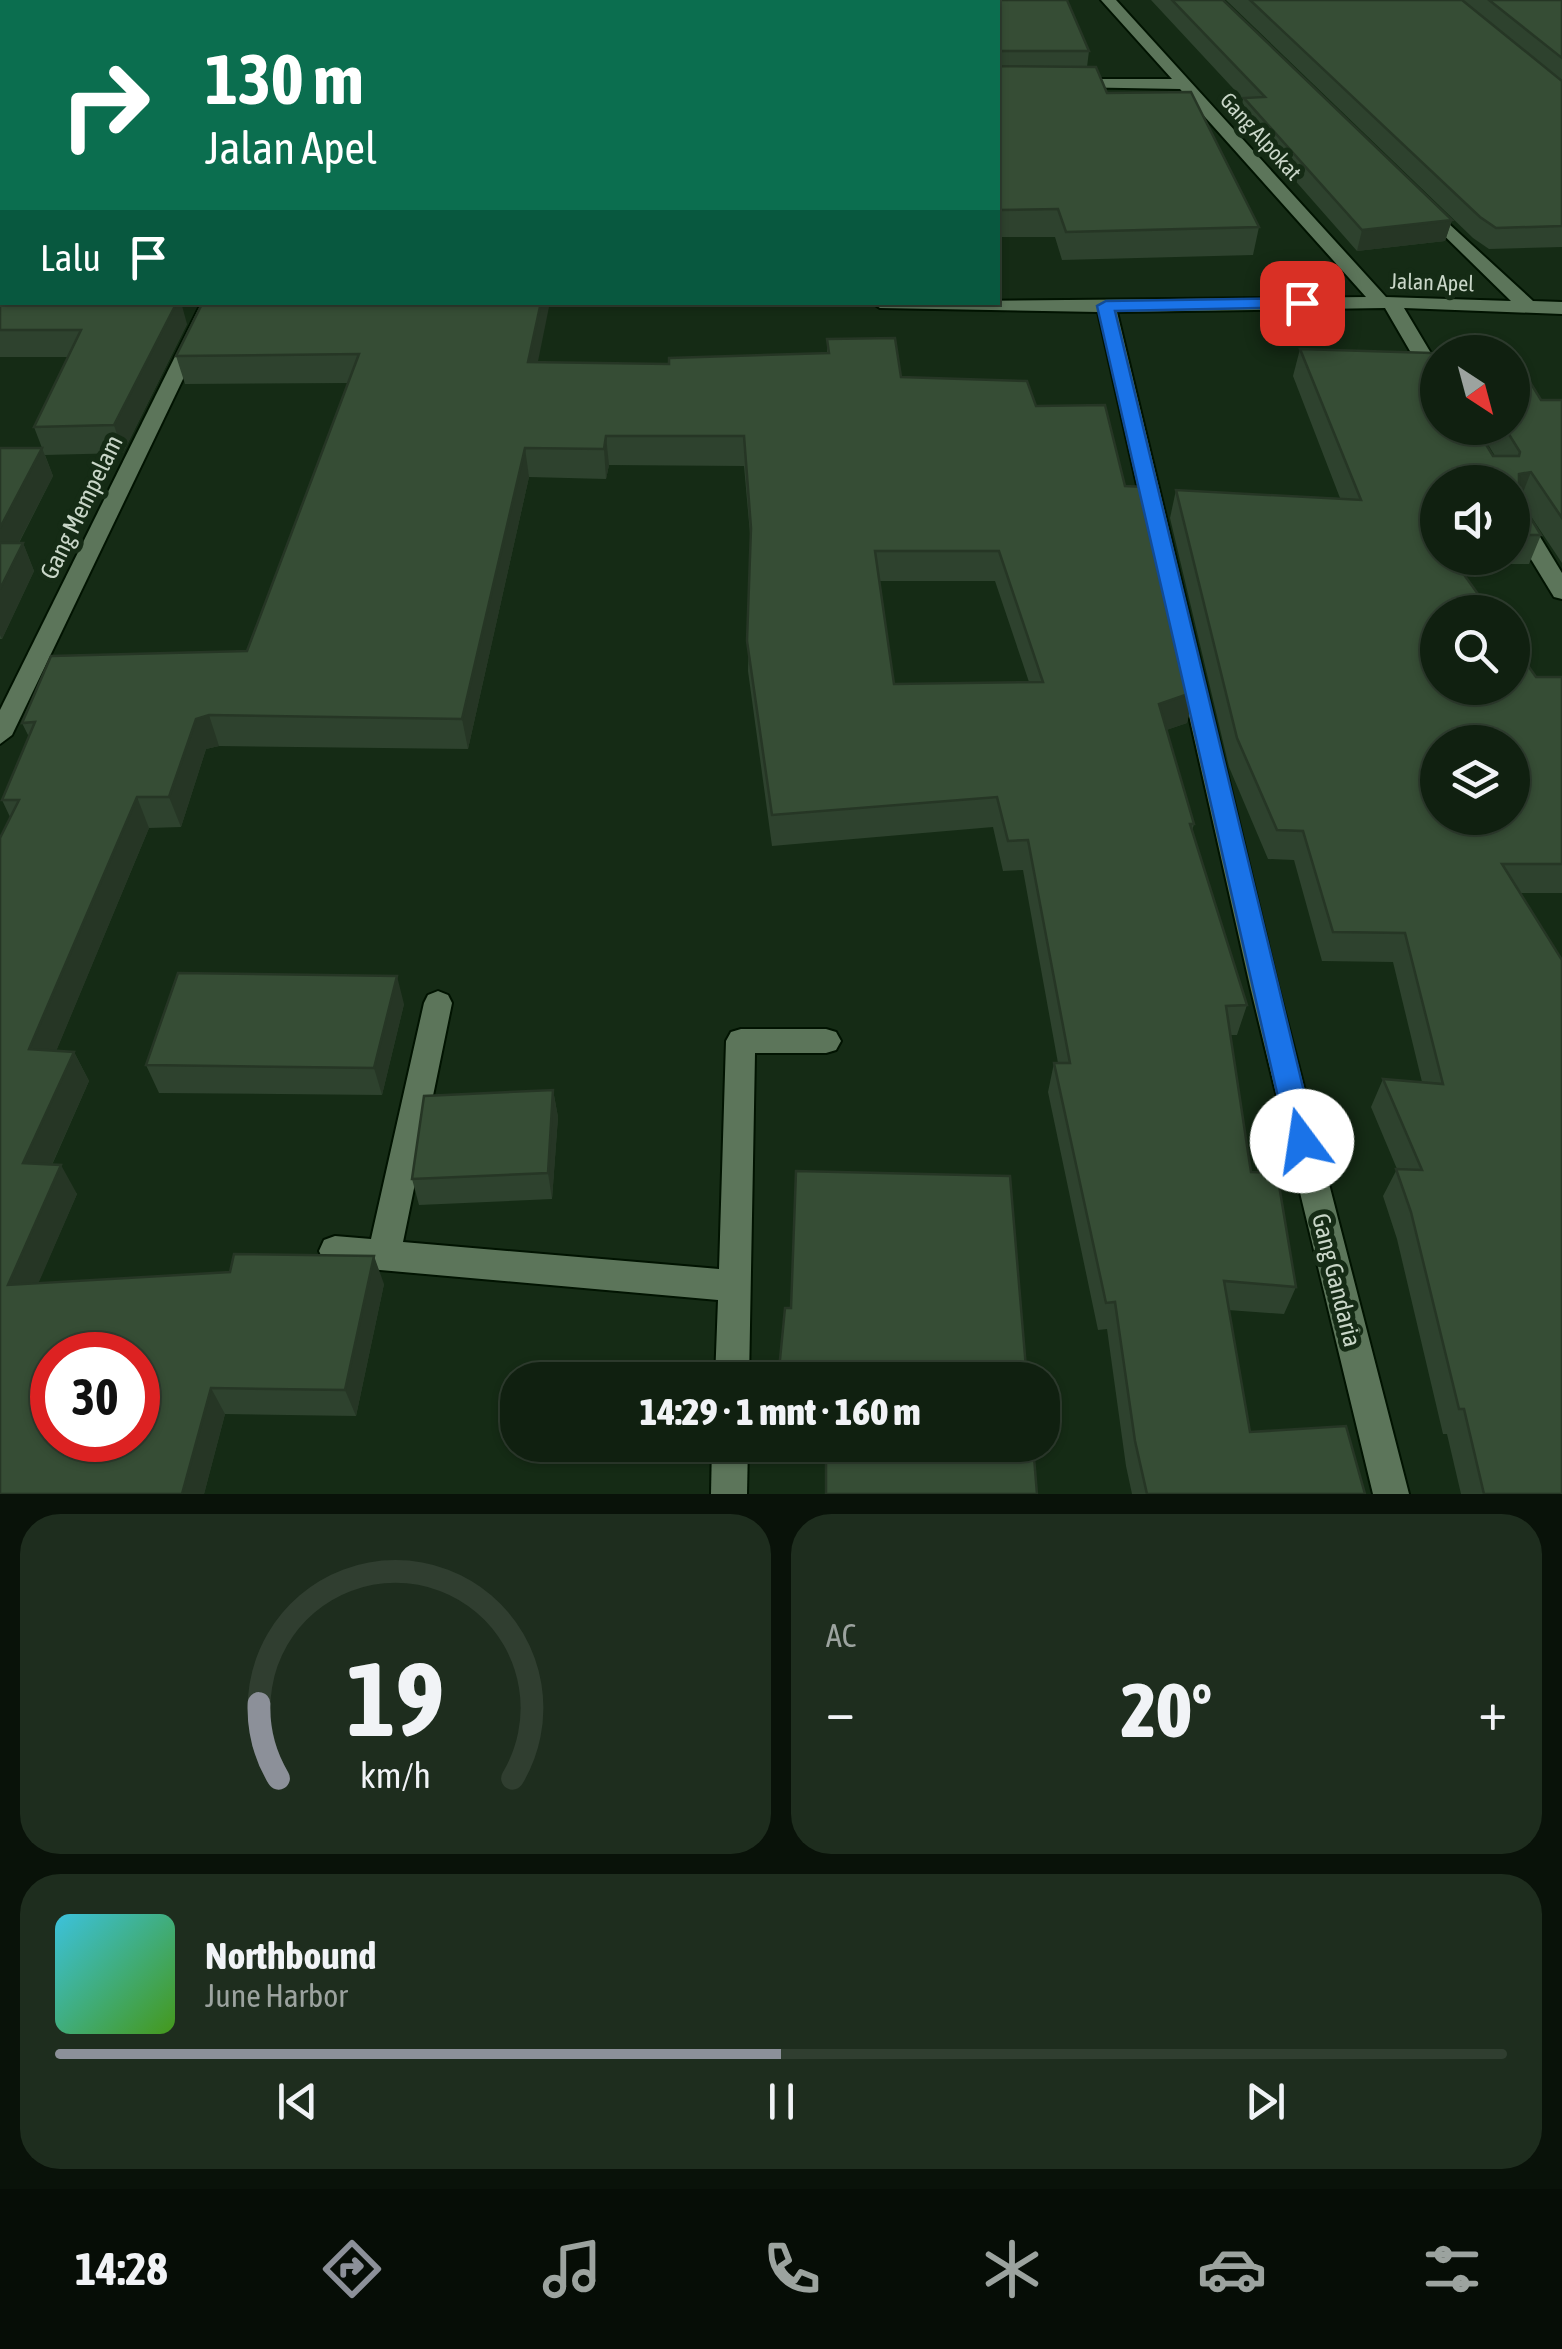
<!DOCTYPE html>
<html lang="id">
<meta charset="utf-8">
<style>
:root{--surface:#102010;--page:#1e2d1e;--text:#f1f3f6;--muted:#9ca39f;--line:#303e30;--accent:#8c9099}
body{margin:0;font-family:"Asap Condensed",sans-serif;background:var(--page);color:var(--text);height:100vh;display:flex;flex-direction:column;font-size:38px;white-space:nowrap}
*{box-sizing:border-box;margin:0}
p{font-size:32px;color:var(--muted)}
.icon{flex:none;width:55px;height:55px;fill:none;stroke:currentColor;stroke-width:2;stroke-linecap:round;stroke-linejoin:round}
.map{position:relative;height:1494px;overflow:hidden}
.sheet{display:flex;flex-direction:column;gap:20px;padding:20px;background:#091209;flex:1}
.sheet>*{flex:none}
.hud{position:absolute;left:0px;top:0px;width:1000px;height:305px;box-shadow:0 2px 8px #0004,0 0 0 2px var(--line);background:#0b6e4f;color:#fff;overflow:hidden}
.needle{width:65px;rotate:144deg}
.tools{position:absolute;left:1420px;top:335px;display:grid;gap:20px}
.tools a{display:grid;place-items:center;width:110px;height:110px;border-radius:50%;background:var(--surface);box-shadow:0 2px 8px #0004,0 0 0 2px var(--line);font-size:50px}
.speed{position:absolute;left:30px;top:1332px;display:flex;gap:20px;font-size:50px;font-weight:700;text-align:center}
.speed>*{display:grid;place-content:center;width:130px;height:130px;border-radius:50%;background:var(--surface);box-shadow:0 2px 8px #0004,0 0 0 2px var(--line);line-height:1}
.speed .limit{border:15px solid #d22;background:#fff;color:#111}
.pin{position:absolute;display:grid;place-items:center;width:85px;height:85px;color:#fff;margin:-42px;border-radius:20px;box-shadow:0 5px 15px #0006}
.me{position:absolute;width:110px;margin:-55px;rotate:346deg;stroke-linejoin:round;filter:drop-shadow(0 0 8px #0008)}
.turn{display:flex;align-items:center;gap:35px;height:210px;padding:0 40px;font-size:45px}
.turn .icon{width:130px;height:130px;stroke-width:2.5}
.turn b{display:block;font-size:70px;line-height:85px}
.then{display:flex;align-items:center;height:95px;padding:0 40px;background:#0003;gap:20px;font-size:38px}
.big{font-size:75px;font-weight:800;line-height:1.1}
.sheet .widget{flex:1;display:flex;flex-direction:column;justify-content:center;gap:15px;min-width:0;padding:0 35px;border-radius:40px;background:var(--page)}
.sheet .dial{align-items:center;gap:0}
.dial svg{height:260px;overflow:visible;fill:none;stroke:var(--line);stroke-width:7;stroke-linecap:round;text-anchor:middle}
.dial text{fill:var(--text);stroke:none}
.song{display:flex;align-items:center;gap:30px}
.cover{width:120px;height:120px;border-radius:15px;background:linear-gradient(135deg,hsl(190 70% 55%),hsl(100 70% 35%))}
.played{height:10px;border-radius:5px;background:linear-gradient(90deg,var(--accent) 50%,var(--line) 50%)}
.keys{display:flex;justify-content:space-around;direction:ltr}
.heat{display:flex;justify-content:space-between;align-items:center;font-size:55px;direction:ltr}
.sheet .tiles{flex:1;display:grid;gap:20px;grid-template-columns:1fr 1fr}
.widget:last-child{grid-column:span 2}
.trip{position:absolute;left:500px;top:1362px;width:560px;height:100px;border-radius:40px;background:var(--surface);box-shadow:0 2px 8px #0004,0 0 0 2px var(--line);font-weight:800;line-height:100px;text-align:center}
.dock{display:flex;height:160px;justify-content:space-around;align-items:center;background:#060d06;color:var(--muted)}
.dock .icon{width:70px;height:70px}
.dock .on{color:var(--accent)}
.dock b{font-size:45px;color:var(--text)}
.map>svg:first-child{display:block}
</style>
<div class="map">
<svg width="1562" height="1494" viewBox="0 0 1562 1494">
<rect width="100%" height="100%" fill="#152b15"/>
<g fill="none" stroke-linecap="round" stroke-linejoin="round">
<g stroke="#011301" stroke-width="4">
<g id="minor">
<rect x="219" y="0" width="14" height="2"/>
<path d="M1101 0H1116L1386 297 1511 301 1418 210 1416 206 1424 201 1533 301 1562 302V314L1404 308 1438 365V388L1428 382 1385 308 1117 312 1278 986 1409 1494H1373L1250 986 1098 312 880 308 871 302 1366 297 1180 89 1067 87V81L1072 79H1172Z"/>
<path d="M202 302H220L12 735 0 744V710Z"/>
<path d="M1512 503 1520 504 1562 573V599L1554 597 1512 528Z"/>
<path d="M438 991 448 995 452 1003 403 1242 719 1269 726 1041 731 1032 741 1029H826L836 1032 841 1041 836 1050 826 1053H755L749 1380H715L718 1300 335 1266 324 1262 319 1251 324 1240 335 1236 371 1239 424 1003 428 995Z"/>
<path d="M712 1445H748L747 1494H711Z"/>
</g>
</g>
<use href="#minor" fill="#5c755a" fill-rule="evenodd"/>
</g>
<g fill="#2e422e" fill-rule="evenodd">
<path d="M0 0H167L166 1 171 2H2V302L187 324 123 453 45 455 53 476 19 543H23L34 571 2 639H0V448H42L34 427 68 357H0Z"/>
<path d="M1151 0H1223L1452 220 1445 241 1357 251 1240 118 1243 99Z"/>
<path d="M1226 0H1562V247L1489 249 1473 238Z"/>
<path d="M998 2 1089 51 1087 67 1107 93 1259 227 1253 255 1062 260 1055 237H998Z"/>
<path d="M203 302 538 362 669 364 827 353V339L901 377 1036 406 1125 486 1194 692 1187 723 1166 730 1194 824 1192 831 1247 1005 1237 1035H1230L1251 1172 1296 1287 1284 1314 1228 1310 1250 1432 1365 1494H1132L1126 1466 1107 1329 1098 1330 1048 1092 1054 1063H1058L1023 870 1003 871 993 827 772 846 748 671 751 545 744 466 609 465 606 479 529 477 468 749 219 746 206 749 181 827 149 828 56 1051 74 1052 89 1081 52 1165 77 1194 38 1283 384 1284 356 1416 225 1414 204 1494H0L10 817 2 800 29 737 22 723 247 651 348 383 185 384 176 356ZM880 581H995L1029 682 894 684Z"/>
<path d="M1300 349 1438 428 1493 456H1495L1478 428H1512L1541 400H1562V563L1520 500 1541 535 1529 564H1456L1536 677H1562V893H1520L1562 1494H1461L1447 1434H1443L1397 1239 1383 1196 1397 1169 1371 1107 1383 1079 1422 1082 1393 962 1322 961 1294 860 1268 859 1229 767 1170 518 1176 490 1340 498 1293 376ZM1438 482H1512V558H1438Z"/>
<path d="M404 1004 382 1095 159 1093 146 1065Z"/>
<path d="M553 1090 558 1117 552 1199 419 1205 412 1179Z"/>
<path d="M774 1445H1033L1037 1494H825V1455L774 1450Z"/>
</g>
<g fill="#263625">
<path d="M1452 220 1445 241 1357 251 1362 230Z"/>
<path d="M177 302H181L187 324 123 453 114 425Z"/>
<path d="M541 302H550L532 391 528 362Z"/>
<path d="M606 436 609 465 606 479 604 449Z"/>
<path d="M42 448 53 476 4 571 0 562V528Z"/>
<path d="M525 448 529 477 468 749 462 719Z"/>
<path d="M1531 472 1520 500 1512 502 1519 474Z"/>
<path d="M23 543 34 571 2 639 0 635V589Z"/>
<path d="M1194 692 1187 723 1152 735 1159 704Z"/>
<path d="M209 715 219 746 206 749 181 827 169 797 196 719Z"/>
<path d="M137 797 149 828 45 1078 29 1049Z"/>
<path d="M397 976 404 1004 382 1095 374 1068Z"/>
<path d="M74 1052 89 1081 40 1191 23 1163Z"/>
<path d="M553 1090 558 1117 552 1199 548 1173Z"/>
<path d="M61 1165 77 1194 26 1312 8 1285Z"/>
<path d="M374 1256 384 1284 356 1416 345 1390Z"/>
<path d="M211 1388 225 1414 204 1494H182Z"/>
</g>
<g fill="#364d35" stroke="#263625" stroke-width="2.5" fill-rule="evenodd">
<path d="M0 0 171 1 170 2H2V302H177L114 425 34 427 81 330H0Z"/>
<path d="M305 0H1067L1089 51H1000L998 54V2H305Z"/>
<path d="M1172 0H1223L1452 220 1362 230 1244 98 1265 97Z"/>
<path d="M1250 0H1462L1562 81V226L1496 228 1480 217Z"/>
<path d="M1489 0H1562V58Z"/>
<path d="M998 64V66L1096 67 1107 93 1191 92 1259 227 1066 232 1058 209 998 210Z"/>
<path d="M203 302H541L528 362 669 364V358L829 353 827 339 895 338 901 377 1027 381 1036 406 1105 405 1125 486 1146 487 1194 692 1159 704 1194 824H1190L1247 1005 1226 1006 1251 1172 1277 1173 1296 1287 1224 1281 1250 1432 1346 1426 1365 1494H1147L1135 1441 1115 1302 1106 1303 1054 1063H1070L1028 840 1008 841 997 797 772 815 747 641 751 528 744 436H606L604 449 525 448 462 719 209 715 196 719 169 797H137L29 1049 74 1052 23 1163 61 1165 8 1285 230 1272 234 1254 374 1256 345 1390 211 1388 182 1494H0V838L19 800H2L35 722 22 723 51 656 247 651 359 354 176 356ZM875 551H999L1043 682 894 684ZM52 1355H138V1440H52Z"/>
<path d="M1300 349 1432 353 1438 357V428H1476L1493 456H1519L1520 452 1505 428H1512V356H1514L1541 400H1562V518L1531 472 1519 474V499L1541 535H1512V482H1438V536H1436L1438 538V558H1452L1491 612H1438V688H1512V643L1536 677H1562V864H1502L1562 960V1494H1484L1464 1409H1459L1411 1212 1396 1169 1422 1170 1383 1079 1443 1084 1405 933 1333 932 1303 831 1277 830 1237 738 1176 490 1361 500ZM1438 742H1512V818H1438Z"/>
<path d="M0 448H42L0 528Z"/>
<path d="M0 543H23L0 589Z"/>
<path d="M178 973 397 976 374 1068 146 1065Z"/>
<path d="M553 1090 548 1173 412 1179 424 1096Z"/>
<path d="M796 1171 1010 1176 1027 1380H778L785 1308H791Z"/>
<path d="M826 1445H1033L1037 1494H826Z"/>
</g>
<path fill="#1a73e8" stroke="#114b97" stroke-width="2.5" d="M1302 298 1311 303 1308 307 1115 311 1316 1141 1312 1149 1302 1153 1292 1149 1288 1141 1097 306 1106 301Z"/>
<g text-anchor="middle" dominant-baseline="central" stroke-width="10" stroke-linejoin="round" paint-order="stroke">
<g font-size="22" fill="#c9d6c8" stroke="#152b15">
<text transform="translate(1261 136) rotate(48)">Gang Alpokat</text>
<text transform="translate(1432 282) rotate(2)">Jalan Apel</text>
</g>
<g font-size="25" fill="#c9d6c8" stroke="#152b15">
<text transform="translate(81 507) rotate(-64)">Gang Mempelam</text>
<text transform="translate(1337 1280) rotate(76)">Gang Gandaria</text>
</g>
</g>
</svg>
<div class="tools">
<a><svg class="needle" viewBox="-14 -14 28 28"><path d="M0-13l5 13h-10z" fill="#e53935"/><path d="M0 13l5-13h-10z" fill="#9ca39f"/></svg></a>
<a><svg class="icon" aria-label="sound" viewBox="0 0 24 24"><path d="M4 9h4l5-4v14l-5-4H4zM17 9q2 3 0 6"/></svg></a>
<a><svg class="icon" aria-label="search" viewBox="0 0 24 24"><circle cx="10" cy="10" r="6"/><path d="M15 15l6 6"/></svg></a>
<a><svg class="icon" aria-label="layers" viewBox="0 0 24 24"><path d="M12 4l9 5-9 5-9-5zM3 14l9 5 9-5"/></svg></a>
</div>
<div class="speed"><div class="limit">30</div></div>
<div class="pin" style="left:1302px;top:303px;background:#d93025"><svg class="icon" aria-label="arrive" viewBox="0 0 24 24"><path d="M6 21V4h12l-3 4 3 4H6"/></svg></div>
<svg class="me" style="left:1302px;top:1141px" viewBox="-20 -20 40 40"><circle r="19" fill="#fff"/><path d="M0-13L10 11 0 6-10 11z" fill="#1a73e8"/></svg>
<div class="trip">14:29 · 1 mnt · 160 m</div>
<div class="hud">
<div class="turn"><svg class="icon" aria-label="right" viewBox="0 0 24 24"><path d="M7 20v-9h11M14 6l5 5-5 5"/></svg><div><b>130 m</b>Jalan Apel</div></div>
<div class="then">Lalu<svg class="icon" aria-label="arrive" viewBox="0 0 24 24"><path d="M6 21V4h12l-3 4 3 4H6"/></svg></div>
</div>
</div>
<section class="sheet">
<div class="tiles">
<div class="widget dial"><svg viewBox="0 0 100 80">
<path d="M14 69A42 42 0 1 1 86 69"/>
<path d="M14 69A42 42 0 0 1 8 46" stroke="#8c9099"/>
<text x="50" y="56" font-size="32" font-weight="700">19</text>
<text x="50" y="72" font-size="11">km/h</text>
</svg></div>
<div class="widget"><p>AC</p>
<div class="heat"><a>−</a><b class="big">20°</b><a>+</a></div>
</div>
<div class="widget">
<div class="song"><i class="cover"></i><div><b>Northbound</b><p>June Harbor</p></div></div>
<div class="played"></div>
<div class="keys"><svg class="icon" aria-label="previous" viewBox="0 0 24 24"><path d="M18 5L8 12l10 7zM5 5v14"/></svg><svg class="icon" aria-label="pause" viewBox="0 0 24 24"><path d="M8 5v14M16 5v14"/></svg><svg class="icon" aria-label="next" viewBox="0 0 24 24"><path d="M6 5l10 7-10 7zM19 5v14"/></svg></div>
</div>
</div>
</section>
<nav class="dock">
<b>14:28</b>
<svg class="icon on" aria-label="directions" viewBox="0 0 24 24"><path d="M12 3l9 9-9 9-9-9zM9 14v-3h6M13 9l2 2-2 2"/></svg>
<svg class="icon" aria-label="music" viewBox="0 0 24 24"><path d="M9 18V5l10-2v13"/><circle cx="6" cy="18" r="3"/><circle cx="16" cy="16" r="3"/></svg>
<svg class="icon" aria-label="phone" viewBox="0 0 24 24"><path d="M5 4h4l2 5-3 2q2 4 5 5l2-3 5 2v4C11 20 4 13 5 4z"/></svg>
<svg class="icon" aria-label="climate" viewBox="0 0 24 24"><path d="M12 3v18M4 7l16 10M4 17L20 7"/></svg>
<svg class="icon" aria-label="car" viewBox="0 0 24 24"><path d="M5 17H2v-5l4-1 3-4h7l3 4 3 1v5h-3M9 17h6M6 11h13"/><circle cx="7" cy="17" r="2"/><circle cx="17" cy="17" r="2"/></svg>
<svg class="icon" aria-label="filters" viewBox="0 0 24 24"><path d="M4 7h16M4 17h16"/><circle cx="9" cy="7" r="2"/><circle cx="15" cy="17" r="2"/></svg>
</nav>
